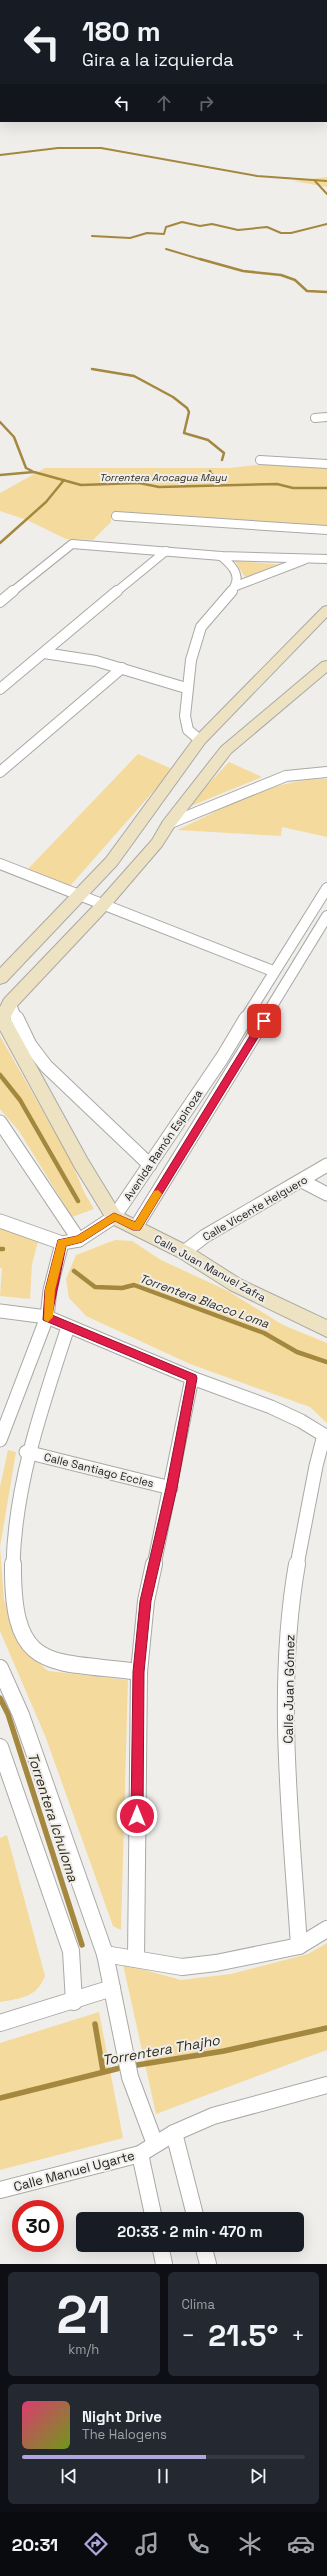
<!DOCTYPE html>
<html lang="es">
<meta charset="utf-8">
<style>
:root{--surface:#171b24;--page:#242831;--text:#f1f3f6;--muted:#9ea1a6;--line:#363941;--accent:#b0a6de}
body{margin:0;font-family:"Space Grotesk",sans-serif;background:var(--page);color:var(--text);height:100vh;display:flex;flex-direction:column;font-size:15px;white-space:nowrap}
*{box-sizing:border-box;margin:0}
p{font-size:13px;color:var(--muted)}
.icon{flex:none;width:22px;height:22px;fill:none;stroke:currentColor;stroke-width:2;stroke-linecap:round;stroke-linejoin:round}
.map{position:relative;height:2264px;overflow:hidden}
.sheet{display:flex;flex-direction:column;gap:8px;padding:8px;background:#0d0f14;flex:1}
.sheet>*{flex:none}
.guide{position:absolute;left:0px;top:0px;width:327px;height:122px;box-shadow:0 4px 16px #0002;background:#171b24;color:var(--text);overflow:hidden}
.speed{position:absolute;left:12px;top:2200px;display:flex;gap:8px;font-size:20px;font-weight:700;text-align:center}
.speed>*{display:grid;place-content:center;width:52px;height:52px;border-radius:50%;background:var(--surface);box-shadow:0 4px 16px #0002;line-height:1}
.speed .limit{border:6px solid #d22;background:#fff;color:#111}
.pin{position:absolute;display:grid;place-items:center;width:34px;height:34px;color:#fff;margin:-17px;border-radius:8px;box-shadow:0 2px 6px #0006}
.me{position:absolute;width:44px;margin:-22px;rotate:0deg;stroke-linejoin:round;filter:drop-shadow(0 0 3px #0008)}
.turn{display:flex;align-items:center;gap:14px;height:84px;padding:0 16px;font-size:18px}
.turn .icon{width:52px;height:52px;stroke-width:2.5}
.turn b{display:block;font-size:28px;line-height:34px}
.lanes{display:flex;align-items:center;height:38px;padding:0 16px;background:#0003;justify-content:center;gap:20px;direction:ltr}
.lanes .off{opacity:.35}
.big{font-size:30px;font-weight:700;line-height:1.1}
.sheet .tile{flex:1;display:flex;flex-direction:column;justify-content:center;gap:6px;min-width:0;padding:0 14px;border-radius:6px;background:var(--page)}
.sheet .dial{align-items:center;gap:0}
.dial b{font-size:52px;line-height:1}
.song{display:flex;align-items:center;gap:12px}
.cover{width:48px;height:48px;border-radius:6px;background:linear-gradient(135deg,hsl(340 70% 55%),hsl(80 70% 35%))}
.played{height:4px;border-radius:2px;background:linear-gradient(90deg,var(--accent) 65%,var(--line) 65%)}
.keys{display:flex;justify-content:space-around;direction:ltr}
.heat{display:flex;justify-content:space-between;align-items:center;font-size:22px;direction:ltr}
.sheet .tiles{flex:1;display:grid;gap:8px;grid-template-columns:1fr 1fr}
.tile:last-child{grid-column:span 2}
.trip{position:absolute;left:76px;top:2212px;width:228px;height:40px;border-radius:6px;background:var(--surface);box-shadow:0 4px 16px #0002;font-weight:700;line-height:40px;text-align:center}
.dock{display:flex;height:64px;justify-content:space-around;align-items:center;background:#090b0e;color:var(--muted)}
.dock .icon{width:28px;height:28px}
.dock .current{color:var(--accent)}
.dock b{font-size:18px;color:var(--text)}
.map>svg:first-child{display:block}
</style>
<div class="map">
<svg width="327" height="2264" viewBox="0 0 327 2264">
<rect width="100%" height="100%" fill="#efeeeb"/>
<g fill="#f4db9d">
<path d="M327 177V187L293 181Z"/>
<path d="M264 464 327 467V527L111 513V522L93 540 66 539 27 520 0 511V493L45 468H229Z"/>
<path d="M235 561 287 565 246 579Z"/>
<path d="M138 754 170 768 166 777 70 886 27 870Z"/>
<path d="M229 762 262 777 186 808Z"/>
<path d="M327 779V837L282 827 281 836 177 830C225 808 273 778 327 779Z"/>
<path d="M0 1036 71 1161 84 1192 94 1209 72 1217 19 1131 0 1109Z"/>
<path d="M0 1225 39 1238 32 1264 30 1299 0 1296 2 1268H0Z"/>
<path d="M115 1240 132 1241 161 1260 228 1291 283 1325 327 1343V1423L310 1407 190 1364 86 1316 69 1298 66 1279 76 1255Z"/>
<path d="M8 1450 16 1452 0 1547 4 1600 26 1652 48 1671 128 1680 121 1930 113 1926 46 1738 0 1631V1487Z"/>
<path d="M7 1835 45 1976C36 1998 22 1998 0 2002V1838Z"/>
<path d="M327 1943V2050L156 2114 123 1964 181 1980 231 1974 308 1954Z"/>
<path d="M99 2012 123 2138 0 2170V2043Z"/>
</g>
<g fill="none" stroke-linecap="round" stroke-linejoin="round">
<g stroke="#a4883f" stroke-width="2">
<path d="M94 0 96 1"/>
<path d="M119 0 121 1"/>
<path d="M0 155 58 148H101L257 176 327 181"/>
<path d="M315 181 327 194"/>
<path d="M92 236 130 238 147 233 164 234 166 227 182 222 200 226 212 224 238 230 267 227 281 233H291L327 224"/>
<path d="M166 249 203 260"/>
</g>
<g stroke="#a4883f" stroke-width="2.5">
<path d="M200 259 243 271 281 275 295 280 307 291 327 292"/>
<path d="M92 369 134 376 173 397 187 408 189 412 184 433 208 440 224 453 222 460"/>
<path d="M0 422 14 437 26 468 32 471"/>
<path d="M210 471 217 484"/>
<path d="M0 475 34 472 81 485 139 483 159 487 277 484 293 488H327"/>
<path d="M0 543 46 502 64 480"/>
</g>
<g stroke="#a4883f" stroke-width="4.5">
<path d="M0 1075 20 1100 78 1201"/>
<path d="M0 1249H3"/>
<path d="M74 1271 95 1287 122 1288 134 1285 264 1333 297 1352 327 1362"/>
</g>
<g stroke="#a4883f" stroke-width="5.5">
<path d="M0 1698 8 1714 82 1945"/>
<path d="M95 2024 103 2071"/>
<path d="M131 2066 224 2051 327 2028"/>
<path d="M0 2098 124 2067"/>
</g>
<g stroke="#aaa9a5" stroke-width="10">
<g id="street-far3">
<path d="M315 418 327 417"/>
<path d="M260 460 327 464"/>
<path d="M116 516 327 530"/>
<path d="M221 556C234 567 243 577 231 592"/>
<path d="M236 586 304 560"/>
<path d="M12 592 72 544 221 556 327 559"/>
<path d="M116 592 166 551"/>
</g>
</g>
<g stroke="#aaa9a5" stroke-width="12">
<g id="street-far2">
<path d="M0 602 13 591"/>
<path d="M44 653 96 661 186 688"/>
<path d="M0 689 117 591"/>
<path d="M200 740 188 730 185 716 191 660 201 627 232 591"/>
<path d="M0 772 122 668"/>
<path d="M168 824 286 776 327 772"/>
<path d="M0 864 273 971"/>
<path d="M10 1003 17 1019"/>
<path d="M245 1019 327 888"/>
<path d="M264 1019 327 916"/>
</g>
</g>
<g stroke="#aaa9a5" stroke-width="15">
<g id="street-far1">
<path d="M17 1018 30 1045 46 1066 150 1165"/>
<path d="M0 1122 79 1240"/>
<path d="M302 1181 327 1194"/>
<path d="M0 1221 62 1243"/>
<path d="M136 1227 265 1018"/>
<path d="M184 1252 205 1236 327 1165"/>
<path d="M0 1311 47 1317 192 1378 271 1407 301 1421 327 1437"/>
<path d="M0 1440 47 1317 50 1290 62 1243 79 1240 114 1217 222 1058 246 1018"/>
<path d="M26 1452 171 1488"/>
<path d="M13 1565C15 1483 43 1404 68 1327"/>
<path d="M154 1565 192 1378"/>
<path d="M297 1565 316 1466 324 1435"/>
</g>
</g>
<g stroke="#aaa9a5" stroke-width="18">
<g id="street">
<path d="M13 1564C12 1674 49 1660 139 1672"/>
<path d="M297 1564C275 1689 291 1820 299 1946"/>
<path d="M0 1668 21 1715 105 1954 130 2077 155 2144"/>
<path d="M0 1747 71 1951 74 2002"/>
<path d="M105 1954 182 1967 216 1963 299 1946 327 1929"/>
<path d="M136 1959 139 1672 146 1601 154 1564"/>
<path d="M0 2023 112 1988"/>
<path d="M174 2133 196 2219"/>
<path d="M140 2154 154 2219"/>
<path d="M0 2190 140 2154 174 2133 213 2116 327 2085"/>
<path d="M160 2245 164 2264"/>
<path d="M203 2245 208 2264"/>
</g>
</g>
<g stroke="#aaa9a5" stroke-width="2">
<g id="secondary">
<path d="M327 606V617L205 743 117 865 6 982 0 984V968L106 858 195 737 323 607Z"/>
<path d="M327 661V672L231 753 174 827 162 846 108 909 16 1007 10 1018 87 1158 120 1212 190 1247 242 1280 327 1320V1337L230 1290 178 1257 108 1222 75 1168 0 1030V1007L4 999 98 901 152 840 163 821 221 747 322 662Z"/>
</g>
</g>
<use href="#street-far3" stroke="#fff" stroke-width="8"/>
<use href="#street-far2" stroke="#fff" stroke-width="10"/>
<use href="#street-far1" stroke="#fff" stroke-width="13"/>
<use href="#street" stroke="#fff" stroke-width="16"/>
<use href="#secondary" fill="#ede2c1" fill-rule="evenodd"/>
</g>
<path fill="#e11d48" stroke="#92132f" d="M264 1017 269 1021 267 1023 140 1230H133L115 1221 82 1242 66 1246 52 1315 196 1375 197 1378 177 1488 151 1601 144 1672 143 1816 137 1822 131 1816 133 1672 140 1601 166 1488 187 1380 43 1320 45 1290 58 1240 77 1236 114 1213 135 1222 261 1018Z"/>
<path fill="#f59e0b" d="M158 1190 162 1194 140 1230H133L115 1221 82 1242 66 1246 55 1290 53 1317 48 1322 44 1320 45 1290 58 1240 77 1236 114 1213 135 1222 154 1191Z"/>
<g text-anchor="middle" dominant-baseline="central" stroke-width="4" stroke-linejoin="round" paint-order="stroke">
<g font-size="10" font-style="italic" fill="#322b19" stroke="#efeeeb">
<text x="163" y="477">Torrentera Arocagua Mayu</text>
</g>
<g font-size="11" fill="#222120" stroke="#efeeeb">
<text transform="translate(163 1145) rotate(-56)">Avenida Ramón Espinoza</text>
<text transform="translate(255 1208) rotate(-30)">Calle Vicente Helguero</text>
<text transform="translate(210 1268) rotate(29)">Calle Juan Manuel Zafra</text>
<text transform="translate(99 1470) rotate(14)">Calle Santiago Eccles</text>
</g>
<g font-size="12" font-style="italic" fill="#322b19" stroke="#efeeeb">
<text transform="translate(204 1301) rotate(20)">Torrentera Blacco Loma</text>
</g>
<g font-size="13" fill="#222120" stroke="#efeeeb">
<text transform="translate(289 1689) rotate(-89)">Calle Juan Gómez</text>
<text transform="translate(74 2171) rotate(-15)">Calle Manuel Ugarte</text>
</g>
<g font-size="14" font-style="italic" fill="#322b19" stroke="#efeeeb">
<text transform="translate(53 1817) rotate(72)">Torrentera Ichuloma</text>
<text transform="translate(161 2050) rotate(-10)">Torrentera Thajho</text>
</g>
</g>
</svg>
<div class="speed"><div class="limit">30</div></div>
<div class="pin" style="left:264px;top:1021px;background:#d93025"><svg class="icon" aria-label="arrive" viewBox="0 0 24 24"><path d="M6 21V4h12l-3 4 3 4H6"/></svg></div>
<svg class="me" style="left:137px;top:1816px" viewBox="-20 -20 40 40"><circle r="17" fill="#e11d48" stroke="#fff" stroke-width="3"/><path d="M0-11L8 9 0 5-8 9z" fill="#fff"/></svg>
<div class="trip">20:33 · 2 min · 470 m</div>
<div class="guide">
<div class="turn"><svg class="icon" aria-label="left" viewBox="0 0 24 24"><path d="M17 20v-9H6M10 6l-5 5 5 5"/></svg><div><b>180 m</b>Gira a la izquierda</div></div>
<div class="lanes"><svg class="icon" aria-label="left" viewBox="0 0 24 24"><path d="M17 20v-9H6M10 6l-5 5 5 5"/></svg><svg class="icon off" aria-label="ahead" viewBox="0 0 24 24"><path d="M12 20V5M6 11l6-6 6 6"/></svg><svg class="icon off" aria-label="right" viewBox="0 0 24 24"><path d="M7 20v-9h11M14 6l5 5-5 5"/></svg></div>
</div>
</div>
<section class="sheet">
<div class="tiles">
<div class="tile dial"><b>21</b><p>km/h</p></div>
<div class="tile"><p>Clima</p>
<div class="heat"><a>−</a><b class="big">21.5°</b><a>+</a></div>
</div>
<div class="tile">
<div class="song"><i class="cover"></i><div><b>Night Drive</b><p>The Halogens</p></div></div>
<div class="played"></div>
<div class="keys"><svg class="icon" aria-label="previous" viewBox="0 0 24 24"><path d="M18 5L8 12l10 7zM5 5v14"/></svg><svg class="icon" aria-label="pause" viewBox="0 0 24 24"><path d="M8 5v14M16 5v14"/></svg><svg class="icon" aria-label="next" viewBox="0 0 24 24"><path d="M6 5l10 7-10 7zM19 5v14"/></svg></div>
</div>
</div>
</section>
<nav class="dock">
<b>20:31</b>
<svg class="icon current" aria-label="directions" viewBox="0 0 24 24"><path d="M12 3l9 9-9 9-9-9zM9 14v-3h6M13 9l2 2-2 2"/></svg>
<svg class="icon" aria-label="music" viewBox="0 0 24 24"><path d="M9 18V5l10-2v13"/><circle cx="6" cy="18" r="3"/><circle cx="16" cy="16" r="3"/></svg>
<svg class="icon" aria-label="phone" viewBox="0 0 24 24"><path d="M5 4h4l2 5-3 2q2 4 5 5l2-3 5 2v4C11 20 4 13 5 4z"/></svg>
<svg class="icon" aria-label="climate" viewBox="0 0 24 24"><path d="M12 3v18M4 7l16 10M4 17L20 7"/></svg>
<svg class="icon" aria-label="car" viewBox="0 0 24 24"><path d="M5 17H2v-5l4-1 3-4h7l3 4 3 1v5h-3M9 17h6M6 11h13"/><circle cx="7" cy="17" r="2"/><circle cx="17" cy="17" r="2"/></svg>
</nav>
